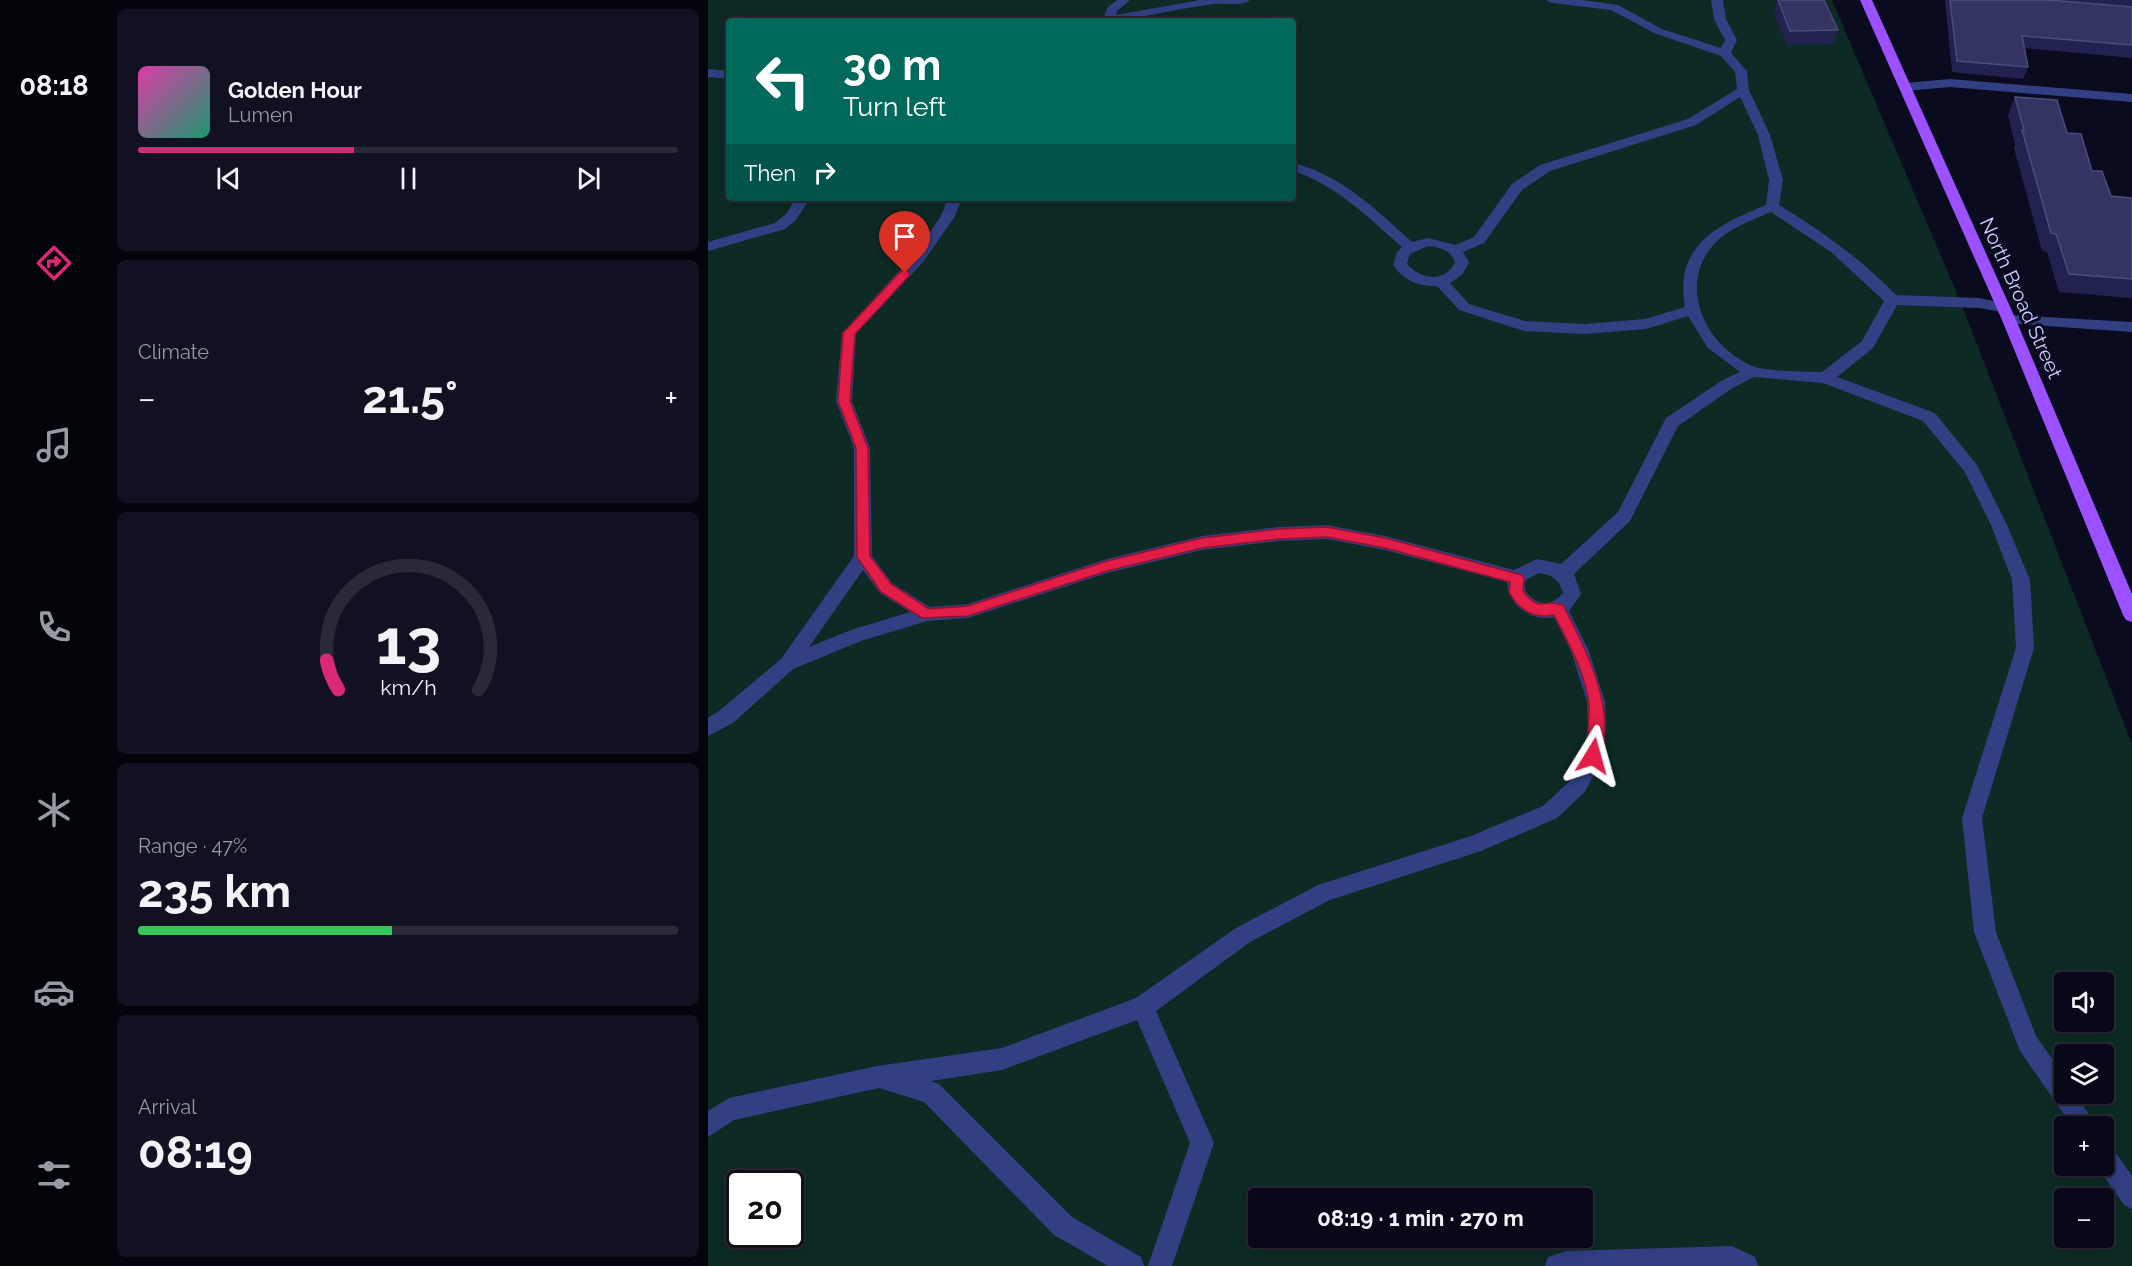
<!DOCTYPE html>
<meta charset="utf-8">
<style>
:root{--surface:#080818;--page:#111121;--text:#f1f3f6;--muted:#989aa2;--line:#292937;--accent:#db2777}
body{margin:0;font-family:Raleway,sans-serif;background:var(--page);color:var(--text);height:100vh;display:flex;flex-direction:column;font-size:22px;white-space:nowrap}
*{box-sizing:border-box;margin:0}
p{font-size:20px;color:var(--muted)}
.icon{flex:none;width:33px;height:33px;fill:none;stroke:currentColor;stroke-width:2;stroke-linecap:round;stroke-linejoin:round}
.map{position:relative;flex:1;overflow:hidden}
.side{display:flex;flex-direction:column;gap:9px;padding:9px;background:#04040d;width:600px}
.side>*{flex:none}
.top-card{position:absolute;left:18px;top:18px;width:570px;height:183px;border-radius:6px;box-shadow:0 3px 15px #0003,0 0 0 2px var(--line);background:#00695c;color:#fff;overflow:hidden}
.fabs{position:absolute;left:1346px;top:972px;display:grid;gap:12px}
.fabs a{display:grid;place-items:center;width:60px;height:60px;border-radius:6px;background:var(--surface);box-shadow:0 3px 15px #0003,0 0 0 2px var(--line);font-size:30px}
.speed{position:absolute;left:18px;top:1170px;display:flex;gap:12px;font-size:30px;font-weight:700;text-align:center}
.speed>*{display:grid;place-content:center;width:78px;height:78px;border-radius:50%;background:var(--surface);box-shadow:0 3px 15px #0003,0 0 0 2px var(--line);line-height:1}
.speed .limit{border:3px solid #111;border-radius:9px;background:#fff;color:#111}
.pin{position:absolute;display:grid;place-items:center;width:51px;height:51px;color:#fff;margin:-62px -26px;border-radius:50% 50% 50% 0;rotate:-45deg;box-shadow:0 0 6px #0007}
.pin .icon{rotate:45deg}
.me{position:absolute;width:66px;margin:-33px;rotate:8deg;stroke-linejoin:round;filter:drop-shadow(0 0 4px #0008)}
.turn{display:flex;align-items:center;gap:21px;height:126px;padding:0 18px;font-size:27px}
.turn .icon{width:78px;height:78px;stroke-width:2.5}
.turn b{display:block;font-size:42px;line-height:51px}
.then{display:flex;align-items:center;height:57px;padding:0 18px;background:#0003;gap:12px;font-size:22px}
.big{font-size:45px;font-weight:700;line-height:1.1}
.side .widget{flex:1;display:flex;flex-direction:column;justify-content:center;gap:9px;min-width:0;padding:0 21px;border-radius:9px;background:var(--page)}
.side .dial{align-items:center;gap:0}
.dial svg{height:156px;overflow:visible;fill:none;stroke:var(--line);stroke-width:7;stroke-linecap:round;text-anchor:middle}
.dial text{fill:var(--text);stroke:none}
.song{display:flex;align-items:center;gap:18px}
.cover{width:72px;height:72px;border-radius:9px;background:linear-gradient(135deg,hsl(320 70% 55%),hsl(160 70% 35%))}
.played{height:6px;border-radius:3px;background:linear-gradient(90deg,var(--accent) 40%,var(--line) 40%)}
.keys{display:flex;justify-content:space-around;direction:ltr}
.heat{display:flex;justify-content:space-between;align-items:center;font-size:33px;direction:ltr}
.charge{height:9px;border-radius:4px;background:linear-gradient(90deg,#34c759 47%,var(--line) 0)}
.trip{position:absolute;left:540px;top:1188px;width:345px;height:60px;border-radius:6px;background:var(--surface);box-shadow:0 3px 15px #0003,0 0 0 2px var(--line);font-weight:700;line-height:60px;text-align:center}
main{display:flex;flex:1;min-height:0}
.tab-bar{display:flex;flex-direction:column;width:108px;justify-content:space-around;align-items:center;background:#03030a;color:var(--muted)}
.tab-bar .icon{width:42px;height:42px}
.tab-bar .current{color:var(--accent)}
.tab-bar b{font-size:27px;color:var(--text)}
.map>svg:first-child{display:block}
</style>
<main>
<nav class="tab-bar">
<b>08:18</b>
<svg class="icon current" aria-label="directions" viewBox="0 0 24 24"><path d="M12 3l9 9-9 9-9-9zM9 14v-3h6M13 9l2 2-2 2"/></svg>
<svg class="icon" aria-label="music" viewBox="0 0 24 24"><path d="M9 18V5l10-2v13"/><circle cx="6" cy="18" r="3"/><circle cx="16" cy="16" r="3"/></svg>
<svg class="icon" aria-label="phone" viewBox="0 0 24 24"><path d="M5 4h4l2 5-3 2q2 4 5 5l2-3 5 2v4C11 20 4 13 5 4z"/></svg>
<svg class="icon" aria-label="climate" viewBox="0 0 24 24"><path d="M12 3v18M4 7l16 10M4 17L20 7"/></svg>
<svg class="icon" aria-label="car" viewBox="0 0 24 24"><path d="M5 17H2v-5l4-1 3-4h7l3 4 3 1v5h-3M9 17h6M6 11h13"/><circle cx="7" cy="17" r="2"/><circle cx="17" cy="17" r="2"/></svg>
<svg class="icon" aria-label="filters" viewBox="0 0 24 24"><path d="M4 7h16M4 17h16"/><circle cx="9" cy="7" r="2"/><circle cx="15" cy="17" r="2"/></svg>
</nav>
<section class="side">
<div class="widget">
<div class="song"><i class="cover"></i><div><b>Golden Hour</b><p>Lumen</p></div></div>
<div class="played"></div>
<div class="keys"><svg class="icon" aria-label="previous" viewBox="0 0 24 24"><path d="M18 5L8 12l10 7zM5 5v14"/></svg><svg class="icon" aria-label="pause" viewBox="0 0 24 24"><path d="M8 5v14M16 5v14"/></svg><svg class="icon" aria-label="next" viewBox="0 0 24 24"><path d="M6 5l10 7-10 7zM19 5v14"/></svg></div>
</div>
<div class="widget"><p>Climate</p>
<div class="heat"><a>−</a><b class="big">21.5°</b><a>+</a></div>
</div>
<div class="widget dial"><svg viewBox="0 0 100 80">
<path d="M14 69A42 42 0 1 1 86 69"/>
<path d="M14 69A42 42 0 0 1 8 54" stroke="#db2777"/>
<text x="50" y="56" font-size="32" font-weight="700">13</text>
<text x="50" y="72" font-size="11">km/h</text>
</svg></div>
<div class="widget"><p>Range · 47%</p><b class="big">235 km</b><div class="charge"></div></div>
<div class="widget"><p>Arrival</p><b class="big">08:19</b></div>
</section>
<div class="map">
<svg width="1424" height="1266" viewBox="0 0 1424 1266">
<rect width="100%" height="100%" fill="#0b0b20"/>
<path fill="#0d2a24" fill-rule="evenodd" d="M0 0H1124L1253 303 1424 744V1266H0ZM21 21H585V198H21ZM1356 982H1395V1022H1356ZM1356 1054H1395V1094H1356ZM1356 1126H1395V1166H1356ZM32 1184H82V1234H32ZM550 1198H874V1238H550ZM1356 1198H1395V1238H1356Z"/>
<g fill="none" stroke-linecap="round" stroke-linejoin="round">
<g fill="#323f83" fill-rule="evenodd">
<path d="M409 0H422L409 11 408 15 492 0H542C533 7 517 3 506 4 465 9 427 21 386 21L396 17 399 8Z"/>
<path d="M838 0H874L910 5 954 29 1013 48 1017 40 1006 19 1003 0H1015L1018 19 1029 40 1023 53 1039 71 1041 90 1062 135 1075 180 1071 205C1114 231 1153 259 1188 295L1271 298 1300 304 1302 307 1295 312 1271 308 1189 305 1165 348 1129 377 1227 413 1269 465 1299 525 1322 580 1326 648 1274 818 1288 932 1328 1036 1356 1076V1094H1368L1388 1126H1364L1312 1051 1266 932 1254 818 1308 648 1304 580 1283 525 1257 472 1215 421 1115 383 1046 377 1023 389 970 426 922 521 866 574 873 594 861 611 881 651 897 702 898 727 895 756 877 792 849 818 773 851 622 900 542 942 448 1011 506 1143 464 1266H440L482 1143 429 1020 294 1070 223 1081 231 1084 364 1217 433 1257 436 1266H400L346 1235 216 1102 171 1088 26 1120 0 1137V1111L21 1098 169 1066 294 1048 428 998 528 928 610 885 763 836 835 806 863 780 875 755 880 727 879 702 863 651 846 617C824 623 799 604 799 582L677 550 619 539 571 541 494 550 399 573 260 618 219 621 153 641 85 669 25 723 0 736V718L11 711 73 659 146 556V448L128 401 134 333 206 255 233 216 240 198H254L247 216 216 261 148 334 144 401 162 448 164 556 184 583 222 607 260 604 399 559 494 536 571 527 619 525 677 536 806 570 829 559 853 564 910 512 958 418 1013 381 1032 372 1000 348 980 316 938 329 877 334 816 331 751 310 729 286C710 287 695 280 685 265L689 252 694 247C660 218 629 185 585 171V163C634 175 668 210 704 242L720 238 748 245 766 237 804 184 832 165 980 119 1029 89 1027 72 1013 56 946 33 903 10 844 3ZM1032 97 1050 135 1061 180 1058 205C1009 225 966 245 977 307L937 319 877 324 817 321 761 304 742 283 755 274 761 262 755 252 776 243 814 190 842 171 988 125ZM1063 212 1123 252 1176 301 1154 341 1114 372C1097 371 1059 372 1045 366 997 346 968 285 1007 243 1021 228 1045 220 1063 212ZM720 246C732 247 742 250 747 262 738 283 713 280 699 264L702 254ZM155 570 172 593 202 612 143 630 101 647ZM831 573C844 575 851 579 855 593 843 607 830 606 818 592L816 584 819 579Z"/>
<path d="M0 69 21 71V79L0 77Z"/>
<path d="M1242 79 1424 94V102L1242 87 1197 91 1191 87 1197 83Z"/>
<path d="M88 198H102L88 220 77 229 0 251V242L67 223 78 214Z"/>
<path d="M1301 315 1424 322V332L1296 323 1294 320Z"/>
<path d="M1395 1142 1403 1146 1424 1176V1209L1416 1205 1389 1166H1395Z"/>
<path d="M1024 1246 1047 1257 1050 1266H837L840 1257 858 1251Z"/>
</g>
<path fill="#9b51ff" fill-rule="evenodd" d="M1152 0H1164L1308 320 1424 594V622L1418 620 1415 615 1294 320Z"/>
</g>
<g fill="#222250">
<path d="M1069 0H1116L1130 30 1126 44 1079 45 1066 13Z"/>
<path d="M1237 0H1424V58L1316 48 1320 67 1315 79 1244 72Z"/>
<path d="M1307 97 1359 133 1384 171 1403 196 1424 198V298L1351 292 1339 252 1334 251 1306 148 1307 144 1300 115Z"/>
</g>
<g fill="#343463" stroke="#4b4c7b" stroke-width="1.5">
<path d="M1070 0H1116L1130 30 1082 31Z"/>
<path d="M1242 0H1341L1424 7V45L1314 36 1320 67 1249 61Z"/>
<path d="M1307 97 1349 100 1359 133 1373 134 1384 171H1394L1403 196 1424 198V279L1361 274 1348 234 1343 233 1314 130H1316Z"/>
</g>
<path fill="#e11d48" stroke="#92132f" stroke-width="1.5" d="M197 270 201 271V276L147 334 142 401 160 448 162 556 183 584 221 609 260 606 399 561 494 538 571 529 619 527 677 538 814 575 816 578 815 591C832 614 836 598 855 605 876 645 912 714 890 760L885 762 880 760C877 753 882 718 881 705 878 674 860 642 846 615 826 619 811 610 801 592L802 582 677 548 619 537 571 539 494 548 399 571 260 616 214 618 173 592 149 557 148 448 130 401 135 333 193 271Z"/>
<g text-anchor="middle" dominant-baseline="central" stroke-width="6" stroke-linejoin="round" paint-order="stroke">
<g font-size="20" fill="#caceff" stroke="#0b0b20">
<text transform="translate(1313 298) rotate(66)">North Broad Street</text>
</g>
</g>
</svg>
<div class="fabs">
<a><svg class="icon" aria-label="sound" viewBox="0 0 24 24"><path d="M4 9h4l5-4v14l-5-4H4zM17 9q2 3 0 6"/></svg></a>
<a><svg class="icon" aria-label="layers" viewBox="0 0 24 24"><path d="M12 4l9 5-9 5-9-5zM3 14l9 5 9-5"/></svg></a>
<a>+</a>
<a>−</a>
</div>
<div class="speed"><div class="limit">20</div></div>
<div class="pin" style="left:197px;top:273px;background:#d93025"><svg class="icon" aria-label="arrive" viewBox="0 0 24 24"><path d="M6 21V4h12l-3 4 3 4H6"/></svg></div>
<svg class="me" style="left:885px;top:756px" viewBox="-20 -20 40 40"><path d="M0-17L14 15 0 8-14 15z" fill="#e11d48" stroke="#fff" stroke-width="4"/></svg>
<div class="trip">08:19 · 1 min · 270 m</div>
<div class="top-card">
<div class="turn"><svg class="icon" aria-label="left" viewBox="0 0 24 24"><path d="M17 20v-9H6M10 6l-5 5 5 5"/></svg><div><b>30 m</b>Turn left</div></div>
<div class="then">Then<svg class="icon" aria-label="right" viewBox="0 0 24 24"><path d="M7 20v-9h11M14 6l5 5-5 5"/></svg></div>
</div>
</div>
</main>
